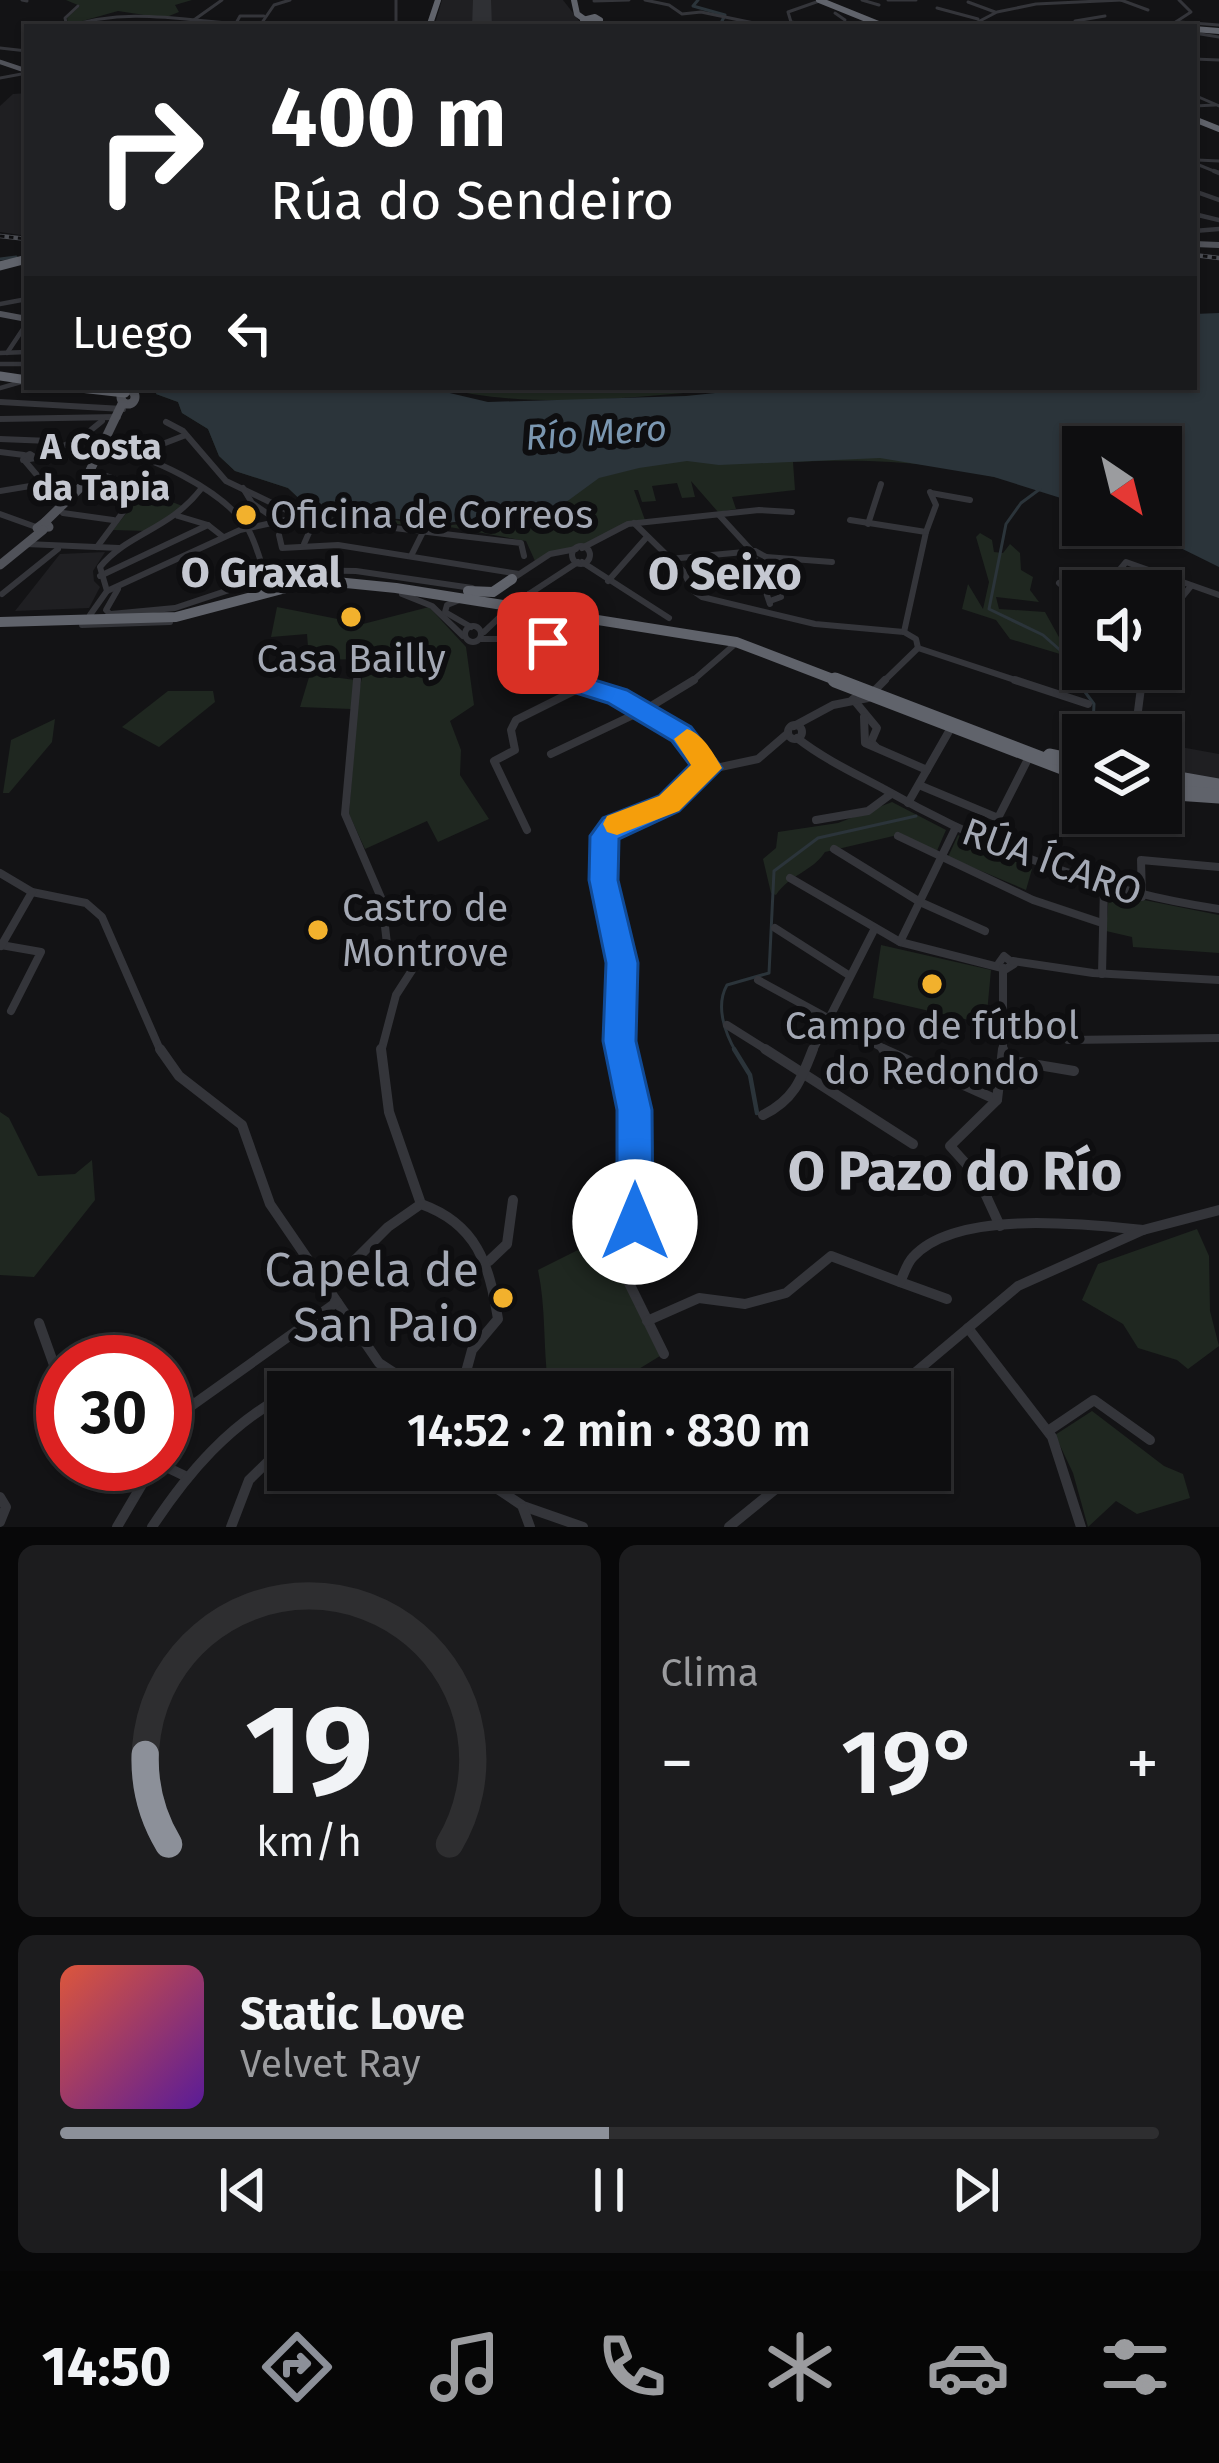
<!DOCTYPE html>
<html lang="es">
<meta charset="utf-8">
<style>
:root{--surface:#0e0e10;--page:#1c1c1e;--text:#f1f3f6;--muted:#9b9c9f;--line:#2e2e30;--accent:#8c9099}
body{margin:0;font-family:"Fira Sans",sans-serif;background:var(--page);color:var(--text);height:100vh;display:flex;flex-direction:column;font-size:45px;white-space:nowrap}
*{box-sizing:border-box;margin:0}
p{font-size:39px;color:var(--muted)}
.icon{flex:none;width:66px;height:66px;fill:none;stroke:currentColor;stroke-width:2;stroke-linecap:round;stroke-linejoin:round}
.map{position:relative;height:1527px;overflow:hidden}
.details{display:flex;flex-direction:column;gap:18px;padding:18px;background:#080809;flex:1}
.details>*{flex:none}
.hud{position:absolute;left:24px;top:24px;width:1173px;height:366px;border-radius:0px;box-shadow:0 3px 9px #0004,0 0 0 3px var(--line);background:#202124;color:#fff;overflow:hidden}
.needle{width:78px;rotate:145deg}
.controls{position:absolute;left:1062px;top:426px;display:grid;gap:24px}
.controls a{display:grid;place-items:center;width:120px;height:120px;border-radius:0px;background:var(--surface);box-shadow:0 3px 9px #0004,0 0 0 3px var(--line);font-size:60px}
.speed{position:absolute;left:36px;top:1335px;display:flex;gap:24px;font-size:60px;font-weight:700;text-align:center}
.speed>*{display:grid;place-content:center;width:156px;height:156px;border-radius:50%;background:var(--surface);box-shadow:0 3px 9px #0004,0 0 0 3px var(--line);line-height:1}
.speed .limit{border:18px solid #d22;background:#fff;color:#111}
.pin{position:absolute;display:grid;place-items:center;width:102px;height:102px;color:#fff;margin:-51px;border-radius:24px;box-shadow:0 6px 18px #0006}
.me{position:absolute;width:132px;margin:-66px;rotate:0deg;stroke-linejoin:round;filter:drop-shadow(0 0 9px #0008)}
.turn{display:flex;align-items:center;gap:42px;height:252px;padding:0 48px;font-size:54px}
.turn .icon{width:156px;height:156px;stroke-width:2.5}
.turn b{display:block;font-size:84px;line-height:102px}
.then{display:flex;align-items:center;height:114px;padding:0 48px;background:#0003;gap:24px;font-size:45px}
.big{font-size:90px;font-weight:600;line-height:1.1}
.details .card{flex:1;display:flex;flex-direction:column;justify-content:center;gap:18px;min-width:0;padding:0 42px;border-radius:18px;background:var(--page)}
.details .dial{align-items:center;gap:0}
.dial svg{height:312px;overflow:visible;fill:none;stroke:var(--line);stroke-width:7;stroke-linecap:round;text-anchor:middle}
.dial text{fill:var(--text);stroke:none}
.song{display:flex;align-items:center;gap:36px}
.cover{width:144px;height:144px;border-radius:18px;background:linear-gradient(135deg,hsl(10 70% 55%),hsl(270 70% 35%))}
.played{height:12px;border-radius:6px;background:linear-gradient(90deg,var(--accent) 50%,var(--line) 50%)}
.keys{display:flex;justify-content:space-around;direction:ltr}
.heat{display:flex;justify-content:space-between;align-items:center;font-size:66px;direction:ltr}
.details .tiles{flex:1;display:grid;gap:18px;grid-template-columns:1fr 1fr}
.card:last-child{grid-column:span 2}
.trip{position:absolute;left:267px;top:1371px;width:684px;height:120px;border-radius:0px;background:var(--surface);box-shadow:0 3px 9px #0004,0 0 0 3px var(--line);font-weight:600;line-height:120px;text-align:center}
.menu{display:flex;height:192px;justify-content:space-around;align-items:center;background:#060606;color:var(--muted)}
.menu .icon{width:84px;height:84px}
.menu .current{color:var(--accent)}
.menu b{font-size:54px;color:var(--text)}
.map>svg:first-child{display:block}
</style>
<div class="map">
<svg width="1219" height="1527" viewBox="0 0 1219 1527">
<rect width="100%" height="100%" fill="#131315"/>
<g fill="#1f1f22">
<path d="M442 0H563L584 27H434Z"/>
<path d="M27 93V236L0 232V106L13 94Z"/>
<path d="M105 552 93 571 94 581 100 587 89 608 15 611 60 554Z"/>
<path d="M1164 744 1219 754V782L1168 773Z"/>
</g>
<g fill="#1f2720">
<path d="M66 0H192L175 5 179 12 164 18 118 11 68 25 67 18 80 6Z"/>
<path d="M159 387H301L375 415 907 432 1083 505C981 465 901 457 793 462L795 490 732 497 736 509 718 512 691 481 695 497 682 498 677 483 652 486 656 501 642 502 638 490H634L645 520C623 524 610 532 591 542 572 551 554 548 535 561L526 541 444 526 514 517 442 523 373 515 426 527 318 516 341 514 307 506 288 488 235 471 219 456 208 429 182 413 178 402 156 394Z"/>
<path d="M438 387H723L724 389C632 398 528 410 438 387Z"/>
<path d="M144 491 185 507 147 531 113 530Z"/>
<path d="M980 533 992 540 994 552 1003 553 1010 544 1020 553 1021 570 1033 577 1030 590 1039 602 996 597 999 609 1045 612 1070 657 1010 639 996 620 962 609 968 584 983 609 989 582 976 537Z"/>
<path d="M277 607 363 624 429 607 466 647 474 705 450 721 461 750 460 775 489 819 438 842 427 821 365 849 349 814 358 696 366 659 309 660 307 634 271 637Z"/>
<path d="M310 674 355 680 351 709 300 707Z"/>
<path d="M168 691H213L215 702 159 747 122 727Z"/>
<path d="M55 719 52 742 9 793H3L11 740Z"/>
<path d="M892 802 946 830 936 853 902 834 825 852C812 872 790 874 776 895L771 893 763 859 776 848 778 832 838 823Z"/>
<path d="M958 835 1032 869 1026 890 948 857Z"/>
<path d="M1109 893 1219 915V953L1133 947 1132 937 1106 931Z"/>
<path d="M881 945 991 970 986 1024 873 998Z"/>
<path d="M0 1112 9 1118 38 1176 75 1174 92 1160 95 1200 34 1277 0 1275Z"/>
<path d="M632 1211 626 1285 660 1356 629 1375 564 1392 548 1384C543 1344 546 1308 538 1270L584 1247 587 1219Z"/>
<path d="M1197 1229 1209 1256 1210 1311 1219 1346 1188 1369 1177 1360 1138 1348 1123 1324 1082 1300 1098 1264Z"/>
<path d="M1092 1411 1164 1466 1183 1474 1190 1498 1137 1514 1116 1501 1088 1527 1073 1473 1055 1435Z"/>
</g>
<path fill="#2b343a" d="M1219 313V567L1134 525H1161V447H1083V505L994 477 880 458 719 465 687 461 639 468 599 478 558 508 531 516 442 523 343 514 307 506 288 488 235 471 219 456 208 429 182 413 178 402 156 394 159 387H424L488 402 686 396 773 387H1194V314Z"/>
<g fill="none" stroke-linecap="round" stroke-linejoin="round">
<g stroke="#2b343a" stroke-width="3">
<path d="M698 0 693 6 725 15 719 27"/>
<path d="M0 259 16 257"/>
<path d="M1040 489 1021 503 1006 524 989 609 1043 635 1069 658 1073 676 1094 704 1093 725"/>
<path d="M736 1052C725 1033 715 1006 727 985L769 973 774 871 818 838 916 816"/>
</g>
<path stroke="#2b343a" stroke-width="4.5" d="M734 1049 750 1075 757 1113"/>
<path fill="#2f3034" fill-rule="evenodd" d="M473 0H491L492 27H472Z"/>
<g stroke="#34353a" stroke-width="3">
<path d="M22 0 27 1"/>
<path d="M396 0V27"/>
<path d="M645 0 669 5 682 14 701 12 773 27"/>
<path d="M862 0 879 5"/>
<path d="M888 0H916"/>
<path d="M1121 0 1148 10"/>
<path d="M594 1 629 0"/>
<path d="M968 2 995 12"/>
<path d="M937 8 978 19"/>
<path d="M835 13 845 20"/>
<path d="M1075 21 1105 16"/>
<path d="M191 22 222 0"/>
<path d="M791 22 823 27"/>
<path d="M1179 22 1219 25"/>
<path d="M362 23 375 27"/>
<path d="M974 24 1008 27"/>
<path d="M235 25 240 16H264"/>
<path d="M67 27C131 5 194 23 259 25"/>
<path d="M67 27 65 18 78 6"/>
<path d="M259 27 274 5 290 0"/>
<path d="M782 27 791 22 788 12 822 0"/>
<path d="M842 27 870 22"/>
<path d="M925 27 972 25 997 12 1036 4 1122 0"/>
<path d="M1024 27 1075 23"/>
<path d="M1168 27 1191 12 1179 0"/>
<path d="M1194 33 1219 37"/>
<path d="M0 48 27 51"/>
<path d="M1194 59 1219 60"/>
<path d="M0 78 27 73"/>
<path d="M1194 95 1219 106"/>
<path d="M1194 106 1215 105"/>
<path d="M1197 160 1219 161"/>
<path d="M1194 163 1219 173"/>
</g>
<g stroke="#34353a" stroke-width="4.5">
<path d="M1214 171 1219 173"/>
<path d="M1194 191 1219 200"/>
<path d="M1194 214 1219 220"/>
<path d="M1194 231 1219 229"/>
<path d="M0 304 27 299"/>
<path d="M0 353 27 352"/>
<path d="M7 353 27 323"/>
<path d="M0 364H27"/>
<path d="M0 388 21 382"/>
</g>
<g stroke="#34353a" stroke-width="6">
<path d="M0 402 123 409"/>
<path d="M0 419 118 417"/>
<path d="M166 422 183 431 226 481 301 517 521 543 524 556"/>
<path d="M0 439 50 441"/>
<path d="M107 449C149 454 219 489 245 524 255 538 260 561 266 577"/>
<path d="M0 452 24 455"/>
<path d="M139 453 186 435"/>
<path d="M30 454 36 458 23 460 24 457Z"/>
<path d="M36 457 80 439 102 421"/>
<path d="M25 461 63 506"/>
<path d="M95 472 141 488 97 547"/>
<path d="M87 485 132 499"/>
<path d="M243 488 252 503 268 514"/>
<path d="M0 491 48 483"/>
<path d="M931 493 970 500"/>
<path d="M63 513 113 520"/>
<path d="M0 514 36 527"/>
<path d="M719 515 752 551 770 604"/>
<path d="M178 516 208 525 222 536"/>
<path d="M850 520 926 532 904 632"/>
<path d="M634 523 684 572 692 590 702 597 815 624 904 632"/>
<path d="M868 524 881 484"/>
<path d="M926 532 936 505 930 492"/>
<path d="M279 535 282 548 338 545 519 574"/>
<path d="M26 544 119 548"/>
<path d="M304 544 315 519"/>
<circle cx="581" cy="555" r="9"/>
<path d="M582 548 628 524 759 510 792 512"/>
<path d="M411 556 424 530"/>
<path d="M766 557 832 562"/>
<path d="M669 559 755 551 766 557 781 597 770 601"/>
<path d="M582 562 669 618"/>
<path d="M100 576 208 525"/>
<path d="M509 581 550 554 576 549"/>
<path d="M608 581 646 538"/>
<path d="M1059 583 1083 604"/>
<path d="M107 591 240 530 299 517"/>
<path d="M1102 591 1126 562 1219 595"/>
<path d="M2 594 58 549"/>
<path d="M402 594 432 606 463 636"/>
<path d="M529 594 578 562"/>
<path d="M457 601 447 605 445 612 471 627"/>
<path d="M110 614 106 610 118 589"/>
<path d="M111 614 175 608 289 570 356 571 472 588"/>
<path d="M90 615 107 591 100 567C128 533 169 530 201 489"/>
<path d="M1161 623 1191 586"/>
<path d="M82 625 170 622"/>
<circle cx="473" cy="634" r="8"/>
<path d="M484 632 504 613"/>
<path d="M904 632 916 639 918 648"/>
<path d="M481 639H544L555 666 575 683"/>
<path d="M918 648 1024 683"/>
<path d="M357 683V678"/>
<path d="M690 683 734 645"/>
<path d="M882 683 918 648"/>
<path d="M1142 683 1143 669"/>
</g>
<g stroke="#34353a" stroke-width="8">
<path d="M357 680 345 814 382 900 387 944 416 964 396 995 381 1052"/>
<path d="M568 680C627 703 667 716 708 768"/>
<path d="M1015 680 1088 704"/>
<path d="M1142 680 1138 711 1144 735"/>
<path d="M876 689 885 680"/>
<path d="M853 699 877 728 871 742 876 747"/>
<path d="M864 717 865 743 927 770"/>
<circle cx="795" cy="732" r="7"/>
<path d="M794 726 833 705 868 698"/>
<path d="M797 738C824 759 854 773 884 789 990 849 1098 891 1219 909"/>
<path d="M551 754 648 708 694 680"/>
<path d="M919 785 998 818 1029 757"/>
<path d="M908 803 952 726"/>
<path d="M816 820 868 811 891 794"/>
<path d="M527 830 494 761 515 750 511 730 516 720 580 688"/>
<path d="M898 836 1033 900 1102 923"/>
<path d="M834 849 920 902 985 931"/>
<path d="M0 873 32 892 86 903 102 917 161 1052"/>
<path d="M790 878 900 942 1006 969 1014 964 1004 956 999 963"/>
<path d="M1142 897 1141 860 1219 867"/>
<path d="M775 928 847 974"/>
<path d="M900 942 955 829"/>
<path d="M1 945 41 952 11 1011"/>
<path d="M1 946 32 892"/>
<path d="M1013 961 1093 973 1219 980"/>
<path d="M1003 968V1052"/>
<path d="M1102 974 1104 886"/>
<path d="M758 980 890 1052"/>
<path d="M727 1025 770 1052"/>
<path d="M1068 1040 1219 1038"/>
<path d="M622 1052V963L604 880V836L613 826 675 799 697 772 758 759 787 734"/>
<path d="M812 1052 874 930"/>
</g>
<g stroke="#34353a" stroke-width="10">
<path d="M160 1049 179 1076 242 1125 270 1204 379 1363 405 1380 445 1383 463 1392"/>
<path d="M381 1049 389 1112 421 1204"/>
<path d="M621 1049 635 1110V1223L629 1283 664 1354"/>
<path d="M765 1049 913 1144"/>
<path d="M883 1049 997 1100"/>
<path d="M1003 1059 1074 1071"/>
<path d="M763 1115C794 1100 801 1080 813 1049"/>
<path d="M1000 1226 977 1176 950 1146 997 1100 1003 1049"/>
<path d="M489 1261 507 1244 513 1200"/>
<path d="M900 1282 947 1299"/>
<path d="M327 1288 388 1227 421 1204C477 1224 489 1264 498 1319L472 1350 461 1390"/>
<path d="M647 1321 699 1298 745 1304 786 1293 831 1256 900 1282C904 1274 907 1263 913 1257 956 1209 1085 1224 1143 1230"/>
<path d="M39 1323 63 1390"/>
<path d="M968 1328 1052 1437 1081 1527"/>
<path d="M295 1392H340"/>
<path d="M529 1392 554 1389"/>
<path d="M892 1392 1018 1286 1143 1230 1219 1210"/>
<path d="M165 1394 187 1397 192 1405"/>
<path d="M1048 1431 1094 1400 1150 1440"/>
<path d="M165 1445 187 1409 337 1302"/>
<path d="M160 1464 185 1476"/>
<path d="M469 1470 523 1506 583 1527"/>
<path d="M0 1497 6 1507 0 1522"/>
<path d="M523 1508 530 1527"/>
<path d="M117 1527 154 1464"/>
<path d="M152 1527C189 1471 229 1425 288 1393"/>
<path d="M231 1527 249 1480 288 1442"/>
<path d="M729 1527 799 1470"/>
</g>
<path stroke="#505259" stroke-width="4.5" d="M0 62 27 71"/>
<g stroke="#505259" stroke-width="6">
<path d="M1194 244 1219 245"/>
<path d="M0 314 27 319"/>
</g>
<g stroke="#505259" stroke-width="9">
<circle cx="128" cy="397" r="7"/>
<path d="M45 522 49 527 37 528Z"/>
<path d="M45 522 83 485 123 402"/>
<path d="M0 565 43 530"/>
</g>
<g stroke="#60636b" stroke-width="6">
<path d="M574 0 577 14 584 19"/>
<path d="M819 0 886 27"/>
<path d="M595 17 600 20H583Z"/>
<path d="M429 27 438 0"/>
<path d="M1062 27H1165"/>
<path d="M1194 29 1219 31"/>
<path d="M1194 119 1219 129"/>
</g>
<g stroke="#60636b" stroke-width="9">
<path d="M0 266 27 259"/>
<path d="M0 376 27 380"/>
<path d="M71 387 125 393"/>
</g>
<g stroke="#60636b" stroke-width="10">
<path d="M468 591 493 592 512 579"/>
<path d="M0 622 176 617 316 580 396 588 736 642 843 683"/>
</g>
<g stroke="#60636b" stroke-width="15">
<path d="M835 680 1083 775"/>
<path d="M1050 756 1083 763"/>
<path d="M1161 776 1219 786"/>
<path d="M1161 792 1219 796"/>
</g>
<g stroke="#4b4d53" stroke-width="4.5">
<g id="rail">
<path d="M0 236 27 239"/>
<path d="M1194 255 1219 258"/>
</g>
</g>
<use href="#rail" stroke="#0e0e10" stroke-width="3" stroke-dasharray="4.5" stroke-linecap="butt"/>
<path stroke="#34353a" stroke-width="3" d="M1076 23 1079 27"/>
<path stroke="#34353a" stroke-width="6" d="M504 613 529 594"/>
<path stroke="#60636b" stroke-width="6" d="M1165 27H1173"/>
</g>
<path fill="#1a73e8" stroke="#114b97" stroke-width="3" d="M548 634 556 637 567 663 578 675 627 690 691 727 722 768 679 811 619 839 618 880 638 963 636 1041 652 1110 653 1222 648 1235 635 1241 622 1235 617 1222V1110L603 1041 606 963 589 880 590 836 603 818 659 796 690 765 672 741 608 703 560 688 543 666 535 643Z"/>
<path fill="#f59e0b" d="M687 729C703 734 714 754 722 768L679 811 617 835 607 832 603 824 607 816 659 796 691 765 674 739Z"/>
<g fill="#f2b12d" stroke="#0e0e10" stroke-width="4.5">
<circle cx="246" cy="515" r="12"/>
<circle cx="351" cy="617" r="12"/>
<circle cx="318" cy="930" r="12"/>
<circle cx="932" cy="984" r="12"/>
<circle cx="503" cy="1298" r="12"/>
</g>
<g text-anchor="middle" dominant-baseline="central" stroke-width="12" stroke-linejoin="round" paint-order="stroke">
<g font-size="36" font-style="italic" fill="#7b97b1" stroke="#0e0e10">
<text transform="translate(596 433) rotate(-4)">Río Mero</text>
</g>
<g font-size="36" font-weight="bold" fill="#c5c8d1" stroke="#0e0e10">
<text x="101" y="447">A Costa<tspan x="101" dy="41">da Tapia</tspan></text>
</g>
<g font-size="39" fill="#a4a9b5" stroke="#0e0e10" text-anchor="start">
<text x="270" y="515">Oficina de Correos</text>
<text x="351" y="659" text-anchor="middle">Casa Bailly</text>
<text x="342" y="908">Castro de<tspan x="342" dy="45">Montrove</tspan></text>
<text x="932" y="1026" text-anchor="middle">Campo de fútbol<tspan x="932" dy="45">do Redondo</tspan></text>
</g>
<g font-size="39" fill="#a4a9b5" stroke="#0e0e10">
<text transform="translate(1052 862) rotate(20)">RÚA ÍCARO</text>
</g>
<g font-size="42" font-weight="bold" fill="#c5c8d1" stroke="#0e0e10">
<text x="261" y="573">O Graxal</text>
</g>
<g font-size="45" font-weight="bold" fill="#c5c8d1" stroke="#0e0e10">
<text x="725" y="574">O Seixo</text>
</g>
<g font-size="48" fill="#a4a9b5" stroke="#0e0e10" text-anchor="end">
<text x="479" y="1270">Capela de<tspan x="479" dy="55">San Paio</tspan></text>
</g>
<g font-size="54" font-weight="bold" fill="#c5c8d1" stroke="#0e0e10">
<text x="955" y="1172">O Pazo do Río</text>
</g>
</g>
</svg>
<div class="controls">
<a><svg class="needle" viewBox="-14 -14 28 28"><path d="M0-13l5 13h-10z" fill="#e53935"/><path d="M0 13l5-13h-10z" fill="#9b9c9f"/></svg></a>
<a><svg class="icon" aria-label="sound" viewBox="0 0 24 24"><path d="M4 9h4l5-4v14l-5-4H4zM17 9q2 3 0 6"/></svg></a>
<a><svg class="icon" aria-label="layers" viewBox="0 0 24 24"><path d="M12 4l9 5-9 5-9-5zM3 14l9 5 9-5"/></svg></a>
</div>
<div class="speed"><div class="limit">30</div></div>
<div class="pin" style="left:548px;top:643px;background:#d93025"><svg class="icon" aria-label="arrive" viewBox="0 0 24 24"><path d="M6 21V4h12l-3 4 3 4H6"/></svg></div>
<svg class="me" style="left:635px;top:1222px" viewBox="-20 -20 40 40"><circle r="19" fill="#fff"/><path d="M0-13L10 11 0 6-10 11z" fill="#1a73e8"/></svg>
<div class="trip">14:52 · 2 min · 830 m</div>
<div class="hud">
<div class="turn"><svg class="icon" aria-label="right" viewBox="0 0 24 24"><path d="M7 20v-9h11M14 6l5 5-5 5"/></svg><div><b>400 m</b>Rúa do Sendeiro</div></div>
<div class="then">Luego<svg class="icon" aria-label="left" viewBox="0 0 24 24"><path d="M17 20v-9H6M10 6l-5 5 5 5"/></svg></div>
</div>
</div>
<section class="details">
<div class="tiles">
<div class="card dial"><svg viewBox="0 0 100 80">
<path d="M14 69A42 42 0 1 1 86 69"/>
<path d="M14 69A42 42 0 0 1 8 46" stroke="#8c9099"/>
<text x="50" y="56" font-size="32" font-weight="700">19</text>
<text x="50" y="72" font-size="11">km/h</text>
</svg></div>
<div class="card"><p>Clima</p>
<div class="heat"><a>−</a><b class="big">19°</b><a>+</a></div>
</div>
<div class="card">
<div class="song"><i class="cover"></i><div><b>Static Love</b><p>Velvet Ray</p></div></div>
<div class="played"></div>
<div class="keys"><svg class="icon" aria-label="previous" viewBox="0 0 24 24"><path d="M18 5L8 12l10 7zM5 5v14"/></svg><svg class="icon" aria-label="pause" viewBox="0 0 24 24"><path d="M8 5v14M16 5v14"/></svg><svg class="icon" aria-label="next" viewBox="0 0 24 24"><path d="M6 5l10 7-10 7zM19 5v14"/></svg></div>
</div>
</div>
</section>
<nav class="menu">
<b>14:50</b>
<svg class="icon current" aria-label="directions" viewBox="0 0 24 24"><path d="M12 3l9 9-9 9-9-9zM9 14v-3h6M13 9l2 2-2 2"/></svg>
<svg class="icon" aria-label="music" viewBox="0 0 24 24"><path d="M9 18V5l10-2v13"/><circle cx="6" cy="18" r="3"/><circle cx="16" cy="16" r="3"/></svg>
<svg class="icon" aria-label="phone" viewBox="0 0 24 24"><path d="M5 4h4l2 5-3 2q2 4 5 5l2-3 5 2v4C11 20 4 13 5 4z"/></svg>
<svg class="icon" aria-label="climate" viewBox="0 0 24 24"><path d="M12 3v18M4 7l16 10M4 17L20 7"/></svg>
<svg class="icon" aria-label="car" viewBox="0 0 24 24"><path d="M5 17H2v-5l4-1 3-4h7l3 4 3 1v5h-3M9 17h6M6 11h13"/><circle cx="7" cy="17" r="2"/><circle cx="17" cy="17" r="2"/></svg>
<svg class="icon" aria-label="filters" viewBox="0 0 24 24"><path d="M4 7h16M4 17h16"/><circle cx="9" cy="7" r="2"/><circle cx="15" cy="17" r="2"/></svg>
</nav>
